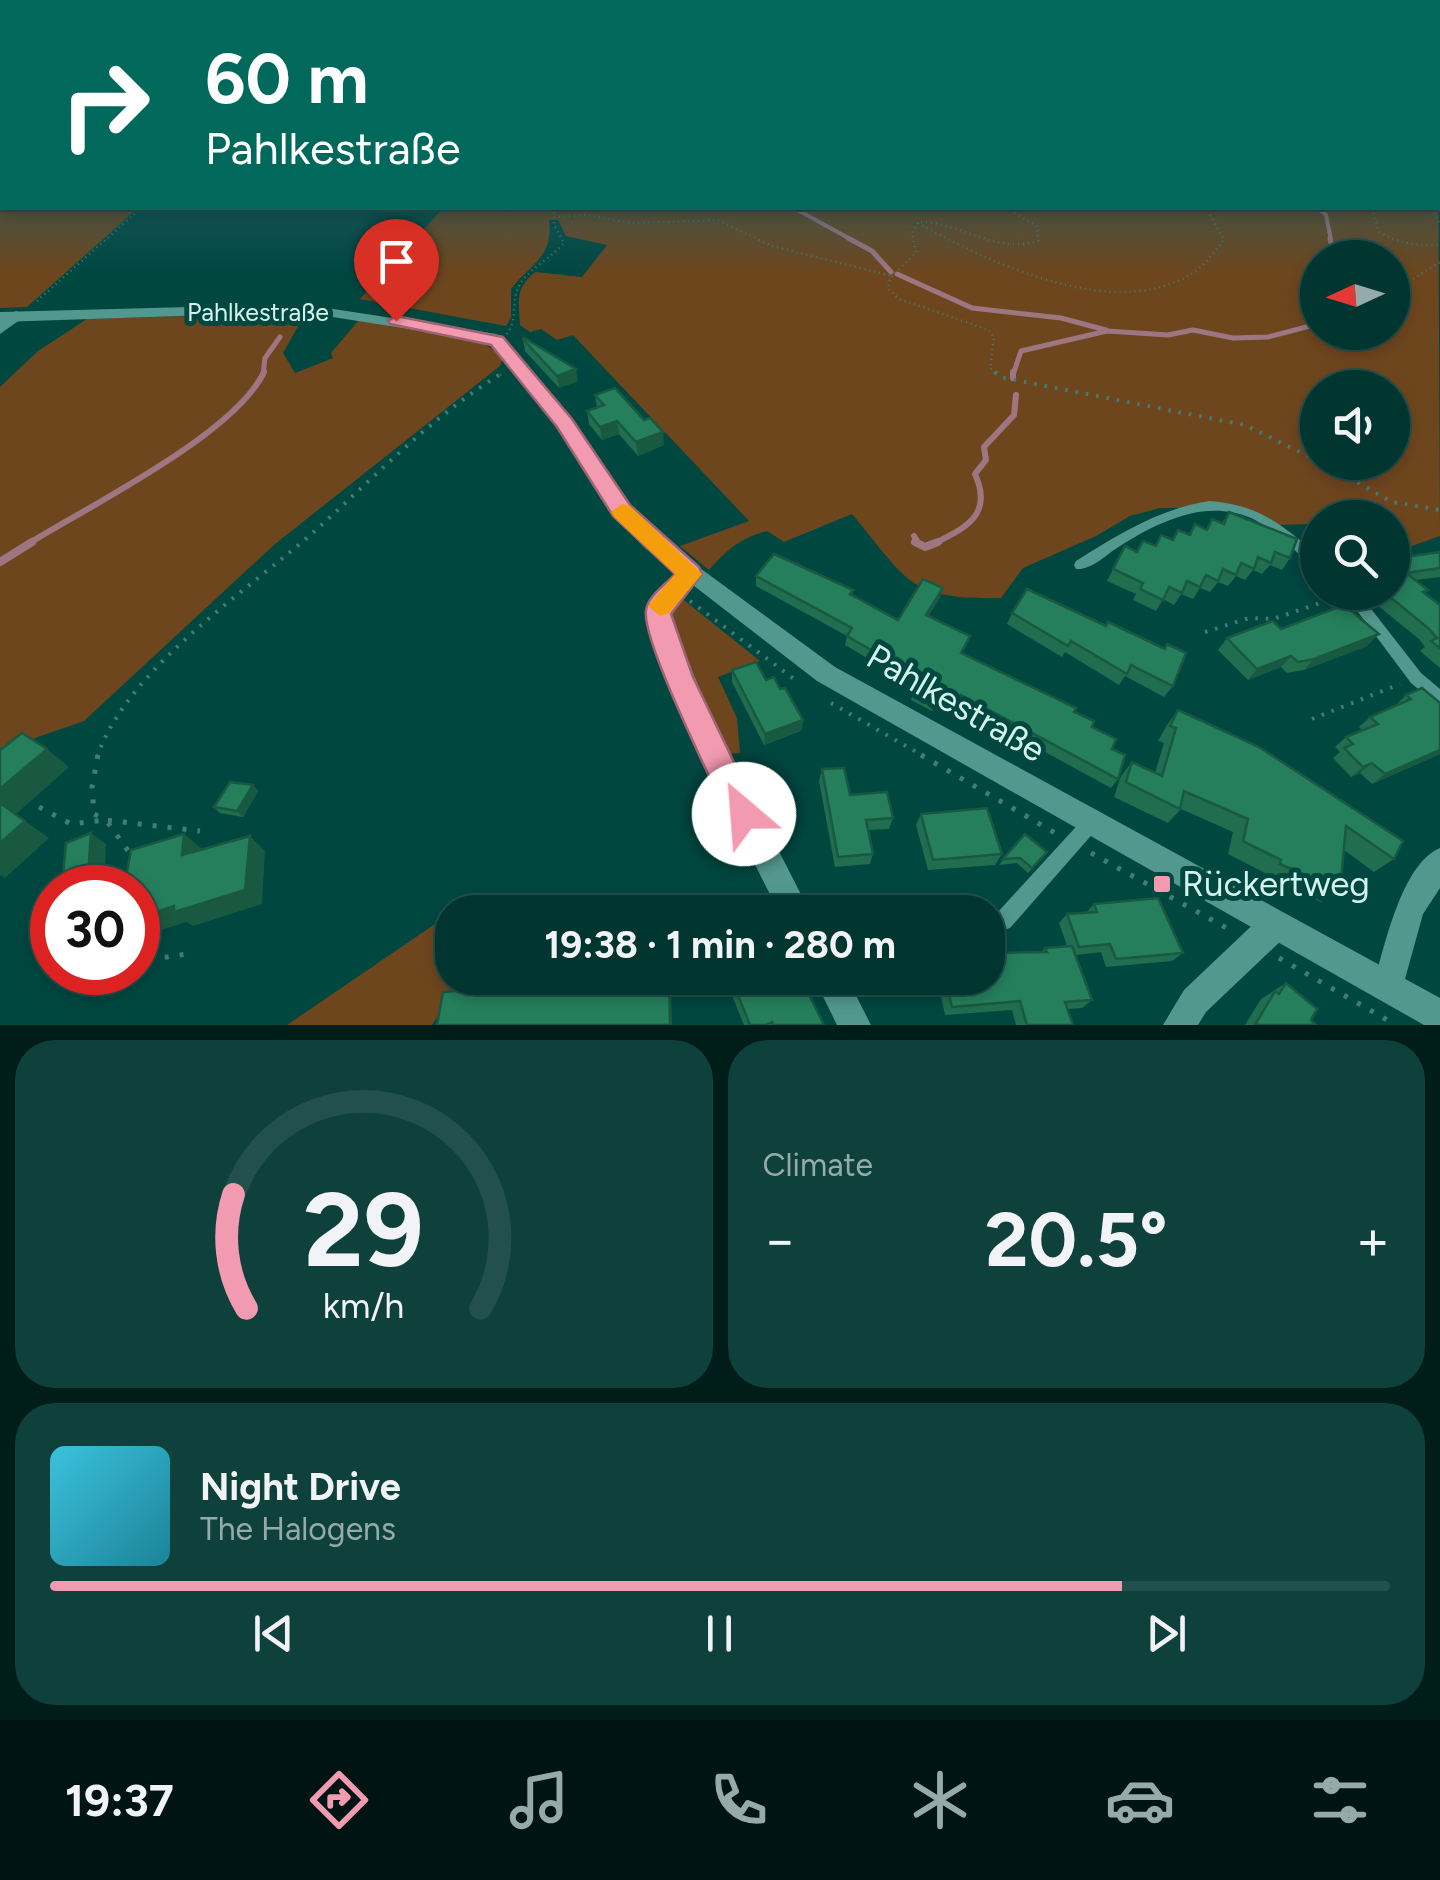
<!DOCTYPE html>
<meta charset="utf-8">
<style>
:root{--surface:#003530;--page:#0e403c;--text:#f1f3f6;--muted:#95abab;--line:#22504c;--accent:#f29ab0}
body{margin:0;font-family:Figtree,sans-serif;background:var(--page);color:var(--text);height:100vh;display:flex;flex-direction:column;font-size:38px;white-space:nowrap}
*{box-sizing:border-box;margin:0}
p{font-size:32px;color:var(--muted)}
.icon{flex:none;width:55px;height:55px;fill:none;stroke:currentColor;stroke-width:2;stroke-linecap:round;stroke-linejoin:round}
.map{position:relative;height:1025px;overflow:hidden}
.side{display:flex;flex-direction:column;gap:15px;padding:15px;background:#001d1a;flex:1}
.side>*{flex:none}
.guide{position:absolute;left:0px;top:0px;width:1440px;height:210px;box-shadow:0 5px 15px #0003,0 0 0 2px var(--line);background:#00695c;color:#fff;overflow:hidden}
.needle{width:65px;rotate:266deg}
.buttons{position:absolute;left:1300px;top:240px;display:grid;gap:20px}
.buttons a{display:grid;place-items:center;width:110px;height:110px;border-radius:50%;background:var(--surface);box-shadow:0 5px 15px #0003,0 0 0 2px var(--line);font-size:50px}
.speed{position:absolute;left:30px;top:865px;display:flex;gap:20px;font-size:50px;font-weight:700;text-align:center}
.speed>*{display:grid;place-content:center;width:130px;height:130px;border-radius:50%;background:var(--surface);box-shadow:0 5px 15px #0003,0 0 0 2px var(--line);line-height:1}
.speed .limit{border:15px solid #d22;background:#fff;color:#111}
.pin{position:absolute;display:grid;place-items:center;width:85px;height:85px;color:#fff;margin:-102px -42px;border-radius:50% 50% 50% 0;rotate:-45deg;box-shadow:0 0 10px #0007}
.pin .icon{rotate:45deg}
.me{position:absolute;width:110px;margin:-55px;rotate:333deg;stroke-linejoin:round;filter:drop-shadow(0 0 8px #0008)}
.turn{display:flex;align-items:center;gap:35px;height:210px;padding:0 40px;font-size:45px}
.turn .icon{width:130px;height:130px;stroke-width:2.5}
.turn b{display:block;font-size:70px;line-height:85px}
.big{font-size:75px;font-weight:700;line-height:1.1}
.side .card{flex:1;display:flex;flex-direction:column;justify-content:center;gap:15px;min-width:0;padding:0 35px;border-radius:40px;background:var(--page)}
.side .dial{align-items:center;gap:0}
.dial svg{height:260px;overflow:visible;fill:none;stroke:var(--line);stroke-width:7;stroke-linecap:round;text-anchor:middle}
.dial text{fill:var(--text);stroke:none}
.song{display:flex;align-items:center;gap:30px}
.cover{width:120px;height:120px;border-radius:15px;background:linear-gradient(135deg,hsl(190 70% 55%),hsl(190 70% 35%))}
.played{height:10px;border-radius:5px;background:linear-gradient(90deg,var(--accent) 80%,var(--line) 80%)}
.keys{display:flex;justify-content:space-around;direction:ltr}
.heat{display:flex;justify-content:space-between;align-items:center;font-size:55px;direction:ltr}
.side .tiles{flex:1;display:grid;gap:15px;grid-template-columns:1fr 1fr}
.card:last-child{grid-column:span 2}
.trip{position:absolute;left:435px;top:895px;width:570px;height:100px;border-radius:40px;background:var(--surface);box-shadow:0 5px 15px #0003,0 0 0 2px var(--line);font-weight:700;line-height:100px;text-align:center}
.tab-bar{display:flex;height:160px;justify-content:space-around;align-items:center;background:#001513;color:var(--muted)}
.tab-bar .icon{width:70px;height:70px}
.tab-bar .selected{color:var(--accent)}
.tab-bar b{font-size:45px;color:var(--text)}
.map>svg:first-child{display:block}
</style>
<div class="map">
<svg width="1440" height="1025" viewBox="0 0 1440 1025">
<rect width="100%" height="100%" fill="#004740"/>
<g fill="#6e461e" fill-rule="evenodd">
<path d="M0 132 2 208H138L27 307 0 308Z"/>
<path d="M1438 132 1440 536 1398 551 1393 548 1392 518H1318L1317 524 1273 525 1237 508H1160L1130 516 1096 536 1023 568 1001 598C908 600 908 581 852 514L784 542 767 531C740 538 727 550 709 570L680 546 749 521 573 335 557 340 541 329 530 332 520 325C519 302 514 289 535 272L582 277 607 245 566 236 558 220H549C554 256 531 264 511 289V318L506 326 360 299 443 208H1438ZM1318 258H1392V332H1318ZM1318 388H1392V462H1318Z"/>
<path d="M293 313 300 323 283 353 295 373 333 358 331 353 359 320C393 326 482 331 503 358L500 366 275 544 84 721 35 738 0 770V387L38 351 87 319Z"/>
<path d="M680 597 760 661 718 677 737 718 740 753 727 754 666 624Z"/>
<path d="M476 896 495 912H452V978H462L432 1025H287Z"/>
</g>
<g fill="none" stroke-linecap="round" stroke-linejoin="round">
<g stroke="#9e7682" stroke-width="4">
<path d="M794 208 852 240"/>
<path d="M1318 208 1326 215 1331 240"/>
</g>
<g stroke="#9e7682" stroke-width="5">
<path d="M848 238 872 251 891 272"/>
<path d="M1330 238 1334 258"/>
<path d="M897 274 972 308 1061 318 1106 330"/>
<path d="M263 375 265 358 280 337"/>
<path d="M1013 375 1021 351 1107 331 1168 335 1193 330 1233 338 1268 337 1310 326 1318 314"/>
</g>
<g stroke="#9e7682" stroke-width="6">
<path d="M1013 372V378"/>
<path d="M914 536 919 544"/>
<path d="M28 544C89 506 235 434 264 372"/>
<path d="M933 544C968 527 993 514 975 474L986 460 984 447 1014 415 1016 395"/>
</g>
<g stroke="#9e7682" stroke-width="8">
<path d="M915 542 925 547 938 542"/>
<path d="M0 562 32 542"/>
</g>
<g stroke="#427c75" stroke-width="2.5" stroke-dasharray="1 4" stroke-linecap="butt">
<path d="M1372 208 1378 231C1398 243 1417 247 1440 244"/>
<path d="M1432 208 1440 225"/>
<path d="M554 217 586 215 632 223 718 220 772 246 892 276"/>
<path d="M921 222C962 223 996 254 1038 241L1037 226 1006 208"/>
<path d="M918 223 912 233 916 253 890 278 888 289 899 299 989 330 994 338 990 368 997 375"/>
<path d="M918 223C988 262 1122 327 1198 269 1208 261 1216 250 1224 240L1206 208"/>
<path d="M1392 292 1440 262"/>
<path d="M37 301 141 208"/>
<path d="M507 334C518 318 511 305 518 288 526 270 551 259 564 243L554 225V208"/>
<path d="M1328 339 1337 332"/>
<path d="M500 375 504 372"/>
</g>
<g stroke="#427c75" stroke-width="4" stroke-dasharray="2.5 8" stroke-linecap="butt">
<path d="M995 372 1000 377 1245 425 1318 461"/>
<path d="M1321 462 1392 502 1440 510"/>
<path d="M690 601 794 679"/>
<path d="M1205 632 1249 618 1273 619 1335 598"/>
<path d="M831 703 925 757"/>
<path d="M1312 719 1400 684"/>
<path d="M97 757C128 667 248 591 317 529 378 474 433 415 504 372"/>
</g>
<g stroke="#427c75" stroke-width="5" stroke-dasharray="4 11" stroke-linecap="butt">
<path d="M98 755 92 787 94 814 106 820 200 831"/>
<path d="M921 755 1057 834"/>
<path d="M39 807 71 824 106 820 131 855"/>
<path d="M1091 853 1232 931"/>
<path d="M138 952 147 960 187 954"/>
<path d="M1279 958 1396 1025"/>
</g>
<g fill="#53988e" fill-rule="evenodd">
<path d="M1209 501C1260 505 1280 524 1318 555V568L1313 567C1294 550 1274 529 1251 518 1204 498 1156 523 1117 548 1105 556 1091 570 1076 569L1074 565 1076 561C1119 534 1159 509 1209 501Z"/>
<path d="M1343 592H1358L1421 673 1440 689V705L1435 703 1411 683Z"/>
<path d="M1090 815 1096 818 1099 824 1096 830 1010 928 988 935V917L997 913 1084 818Z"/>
</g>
<g fill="#53988e" fill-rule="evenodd">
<path d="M16 311 21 313V319L0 334V321Z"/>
<path d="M690 565 698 567 701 573 669 614 714 724 810 912H779C738 832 698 751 665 666 658 649 646 625 648 607L682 567Z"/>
<path d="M1440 848V888L1423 914 1400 997 1389 1002 1378 997 1373 986C1384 949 1401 864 1440 848Z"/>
<path d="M1275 910 1286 914 1290 925 1286 936 1206 1012 1198 1025H1163L1184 990 1264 914Z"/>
<path d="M814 978H847L871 1025H837Z"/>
</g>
<path fill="#53988e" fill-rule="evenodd" d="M301 304 496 334 516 351 571 419 628 506 659 538 835 667 1440 998V1025H1424L817 681 645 548 614 516 558 426 504 357 485 341 301 312 0 322V312Z"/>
</g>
<g fill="#206d50">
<path d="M523 339 578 381 559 388 525 351Z"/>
<path d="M595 395 664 445 638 456 619 434 602 440 589 424 587 411 597 407Z"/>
<path d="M1229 512 1290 558 1282 570 1270 565 1262 574 1253 570 1245 580 1236 576 1228 586 1218 582 1210 592 1200 588 1193 599 1181 594 1174 605 1163 599 1156 611 1133 600 1136 594 1107 581 1125 546 1137 552 1155 546 1161 535 1172 540 1178 530 1189 534 1195 524 1206 529 1212 519 1222 523Z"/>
<path d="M1440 552V577L1415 580 1428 590 1425 594 1440 605V668L1420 651 1425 647 1419 639 1372 601 1378 594 1377 592H1392L1398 558Z"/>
<path d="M756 576 853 590 852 595 898 620 940 598 928 616 966 646 962 653 1074 712 1092 727 1112 749 1118 779 1111 788 957 704 955 708 938 700 932 711 911 700 916 687 845 645 847 636 756 586Z"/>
<path d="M1012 613 1106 626 1164 649 1167 644 1173 686 1164 697 1125 676 1119 685 1065 652 1062 657 1007 624Z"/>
<path d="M1281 629 1367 646 1304 670 1287 673 1281 667 1248 680 1218 650 1227 638Z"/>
<path d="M732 670 766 680 780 689 803 720 801 731 764 745 732 682Z"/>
<path d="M1422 688 1440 754 1372 784 1360 773 1351 777 1333 758 1340 752 1335 747 1346 737 1362 730 1359 727 1370 717 1395 706 1406 695Z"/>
<path d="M1178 710 1394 859 1374 872 1344 850 1340 890 1321 902 1264 877 1265 873 1228 854 1233 832 1181 809 1168 823 1114 797 1121 776 1132 762 1155 773 1164 743 1158 741 1167 725Z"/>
<path d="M822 769 850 795 893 818 889 829 868 830 873 854 870 864 835 867 819 781Z"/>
<path d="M253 785 258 791 243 817 220 813 214 807Z"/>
<path d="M921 814 1002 854 995 865 928 870 916 825Z"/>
<path d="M1025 834 1043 858 1028 873 1017 863 999 865Z"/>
<path d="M1094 904 1183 953 1172 961 1106 967 1101 952 1076 955 1092 1000 1082 1008 1068 1009 1073 1025H1016L1012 1010 945 1015 941 996 915 997 910 978H988L1041 952 1045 948 1067 946 1059 923 1067 914 1086 913Z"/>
<path d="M725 978H801L824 1025H744Z"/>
<path d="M1286 983 1311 1020 1316 1025H1245L1261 999Z"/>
</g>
<g fill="#1a5941">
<path d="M576 369 578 381 559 388 557 376Z"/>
<path d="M617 421 619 434 602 440 600 427Z"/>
<path d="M663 432 664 445 638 456 636 442Z"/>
<path d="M943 588 940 598 923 625 926 615Z"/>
<path d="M1379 634 1367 646 1304 670 1314 659Z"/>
<path d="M1291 656 1281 667 1248 680 1257 669Z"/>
<path d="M803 720 801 731 764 745 765 734Z"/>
<path d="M47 749 69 767 16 814 0 803V789Z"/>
<path d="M1440 750V754L1372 784 1385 774Z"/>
<path d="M1372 763 1360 773 1351 777 1363 767Z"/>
<path d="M253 785 258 791 243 817 237 811Z"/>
<path d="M25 821 49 838 5 878 0 875V843Z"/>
<path d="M91 833 106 844 104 887 63 888 62 887Z"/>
<path d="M184 834 202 849 182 855Z"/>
<path d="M250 836 265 851 262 904 193 926 187 922 157 931 138 918 174 906Z"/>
<path d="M669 978 671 990 672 1025H670Z"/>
</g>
<g fill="#257f5d" stroke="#1a5941" stroke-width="2.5">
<path d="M524 338 576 369 557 376 523 339Z"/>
<path d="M615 388 644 420 650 418 663 432 636 442 617 421 600 427 587 411 604 405 595 395Z"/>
<path d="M1229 512 1297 539 1290 558 1275 552 1271 563 1258 557 1254 569 1241 563 1236 575 1223 569 1218 581 1206 575 1200 587 1187 581 1182 593 1169 587 1163 600 1140 589 1143 583 1113 569 1125 546 1137 552 1143 541 1156 546 1161 535 1173 540 1178 530 1190 535 1195 524 1207 530 1212 519 1224 524Z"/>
<path d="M1440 552V568L1406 573 1428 590 1423 592 1440 605V648L1431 641 1437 638 1429 629 1384 592H1392V554L1398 558Z"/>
<path d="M774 554 853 590 850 594 898 620 923 579 943 588 926 615 970 636 961 653 1076 708 1074 712 1094 721 1092 727 1116 739 1112 749 1125 755 1118 779 961 695 959 699 941 691 935 702 914 691 921 679 847 636 852 628 756 576Z"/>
<path d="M1027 589 1106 626 1108 622 1165 649 1167 644 1186 653 1173 686 1131 665 1127 674 1071 641 1068 646 1012 613Z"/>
<path d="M1344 605 1379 634 1314 659 1298 662 1291 656 1257 669 1227 638 1273 621 1281 629Z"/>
<path d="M756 662 766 680 774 677 780 689 785 688 803 720 765 734 732 670Z"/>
<path d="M1422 688 1440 703V750L1385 774 1372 763 1363 767 1344 748 1353 744 1346 737 1378 724 1370 717 1411 699 1406 695Z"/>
<path d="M1178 710 1259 747 1403 841 1394 859 1346 826 1340 890 1280 864 1281 860 1243 841 1248 819 1184 791 1180 809 1126 782 1132 762 1162 776 1176 728 1170 726Z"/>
<path d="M22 733 47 749 0 789V750Z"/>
<path d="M844 768 850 795 887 792 893 818 866 820 873 854 838 857 822 769Z"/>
<path d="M230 782 253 785 237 811 214 807Z"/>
<path d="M0 803 25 821 0 843Z"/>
<path d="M987 808 1002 854 933 860 921 814Z"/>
<path d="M91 833 88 877 62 887 66 843Z"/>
<path d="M184 834 182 855 250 836 245 890 174 912V906L138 918 140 895H138V888H124L131 850Z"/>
<path d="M1025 834 1047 852 1032 868 1020 858 1003 859Z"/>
<path d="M1158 898 1183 953 1116 959 1110 944 1079 947 1067 914 1097 912 1094 904Z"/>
<path d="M1072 946 1092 1000 1065 1002 1073 1025H1027L1020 1001 952 1007 947 987 920 989 918 978H988V953L1047 952 1045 948Z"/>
<path d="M669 978 670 1025H437L443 992Z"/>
<path d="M731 978H801L824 1025H773L772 1022 766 1025H750Z"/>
<path d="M1286 983 1317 1009 1311 1020 1316 1025H1255L1275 991 1279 994Z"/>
</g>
<linearGradient id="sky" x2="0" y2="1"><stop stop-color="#002723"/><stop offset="0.48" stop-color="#265e64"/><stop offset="1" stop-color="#265e64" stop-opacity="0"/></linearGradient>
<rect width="1440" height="276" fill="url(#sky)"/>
<path fill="#f29ab0" stroke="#9d6472" stroke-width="2.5" d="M396 316 503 337 572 419 630 505 699 567 702 574 671 614 693 677 759 814 755 825 744 830 732 825C716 789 641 641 646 610 648 596 666 584 675 574L613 516 557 427 491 345 390 324 388 321Z"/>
<path fill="#f59e0b" d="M622 504 630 506 702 574 669 613 660 616 648 606 675 574 614 517 611 512Z"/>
<rect fill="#f29ab0" stroke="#004740" stroke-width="4" x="1152" y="874" width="20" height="20" rx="5"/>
<g text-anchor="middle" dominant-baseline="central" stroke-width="10" stroke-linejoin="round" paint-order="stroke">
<g font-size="25" fill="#d5f3ed" stroke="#004740">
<text x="258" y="312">Pahlkestraße</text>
</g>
<g font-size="35" fill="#d5f3ed" stroke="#004740">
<text transform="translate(956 703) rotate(30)">Pahlkestraße</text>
</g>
<g font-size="35" fill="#d5f3ed" stroke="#004740" text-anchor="start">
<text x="1182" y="884">Rückertweg</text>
</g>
</g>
</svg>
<div class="buttons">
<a><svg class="needle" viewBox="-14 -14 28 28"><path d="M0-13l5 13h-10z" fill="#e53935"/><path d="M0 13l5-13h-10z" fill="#95abab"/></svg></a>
<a><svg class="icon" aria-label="sound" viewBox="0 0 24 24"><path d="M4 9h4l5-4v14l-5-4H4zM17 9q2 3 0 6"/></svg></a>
<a><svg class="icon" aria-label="search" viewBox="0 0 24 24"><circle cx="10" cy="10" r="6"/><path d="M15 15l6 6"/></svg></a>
</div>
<div class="speed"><div class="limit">30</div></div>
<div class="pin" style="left:396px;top:321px;background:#d93025"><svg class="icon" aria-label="arrive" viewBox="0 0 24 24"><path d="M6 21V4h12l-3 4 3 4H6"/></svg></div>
<svg class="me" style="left:744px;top:814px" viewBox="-20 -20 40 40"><circle r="19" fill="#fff"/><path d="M0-13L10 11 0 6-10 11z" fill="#f29ab0"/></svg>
<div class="trip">19:38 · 1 min · 280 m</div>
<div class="guide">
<div class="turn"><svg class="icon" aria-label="right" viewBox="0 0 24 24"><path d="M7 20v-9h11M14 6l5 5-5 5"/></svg><div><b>60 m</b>Pahlkestraße</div></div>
</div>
</div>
<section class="side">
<div class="tiles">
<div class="card dial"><svg viewBox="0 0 100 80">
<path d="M14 69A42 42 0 1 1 86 69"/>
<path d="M14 69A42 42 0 0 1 10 34" stroke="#f29ab0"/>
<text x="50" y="56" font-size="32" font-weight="700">29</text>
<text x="50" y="72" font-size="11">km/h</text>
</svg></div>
<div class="card"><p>Climate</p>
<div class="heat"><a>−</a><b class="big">20.5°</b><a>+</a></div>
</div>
<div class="card">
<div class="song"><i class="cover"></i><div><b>Night Drive</b><p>The Halogens</p></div></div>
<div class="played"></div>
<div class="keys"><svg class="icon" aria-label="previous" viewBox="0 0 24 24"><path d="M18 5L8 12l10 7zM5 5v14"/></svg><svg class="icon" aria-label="pause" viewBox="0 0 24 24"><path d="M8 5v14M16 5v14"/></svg><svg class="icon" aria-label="next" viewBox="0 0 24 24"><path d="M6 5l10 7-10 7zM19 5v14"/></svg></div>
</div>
</div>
</section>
<nav class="tab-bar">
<b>19:37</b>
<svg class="icon selected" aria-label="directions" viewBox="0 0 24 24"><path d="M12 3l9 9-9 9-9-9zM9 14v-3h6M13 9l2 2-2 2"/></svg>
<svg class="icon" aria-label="music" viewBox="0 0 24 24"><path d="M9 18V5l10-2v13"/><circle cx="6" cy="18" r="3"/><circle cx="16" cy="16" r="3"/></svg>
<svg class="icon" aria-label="phone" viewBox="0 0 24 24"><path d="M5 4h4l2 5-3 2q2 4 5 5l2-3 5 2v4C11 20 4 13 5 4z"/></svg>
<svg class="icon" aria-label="climate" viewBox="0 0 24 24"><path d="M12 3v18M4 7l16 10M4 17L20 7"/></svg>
<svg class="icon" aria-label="car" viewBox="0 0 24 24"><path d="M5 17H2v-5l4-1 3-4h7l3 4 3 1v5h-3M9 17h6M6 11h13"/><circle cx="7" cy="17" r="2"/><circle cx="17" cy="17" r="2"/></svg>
<svg class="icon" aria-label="filters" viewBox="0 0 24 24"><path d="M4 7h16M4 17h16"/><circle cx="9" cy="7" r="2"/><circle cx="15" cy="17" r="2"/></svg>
</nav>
